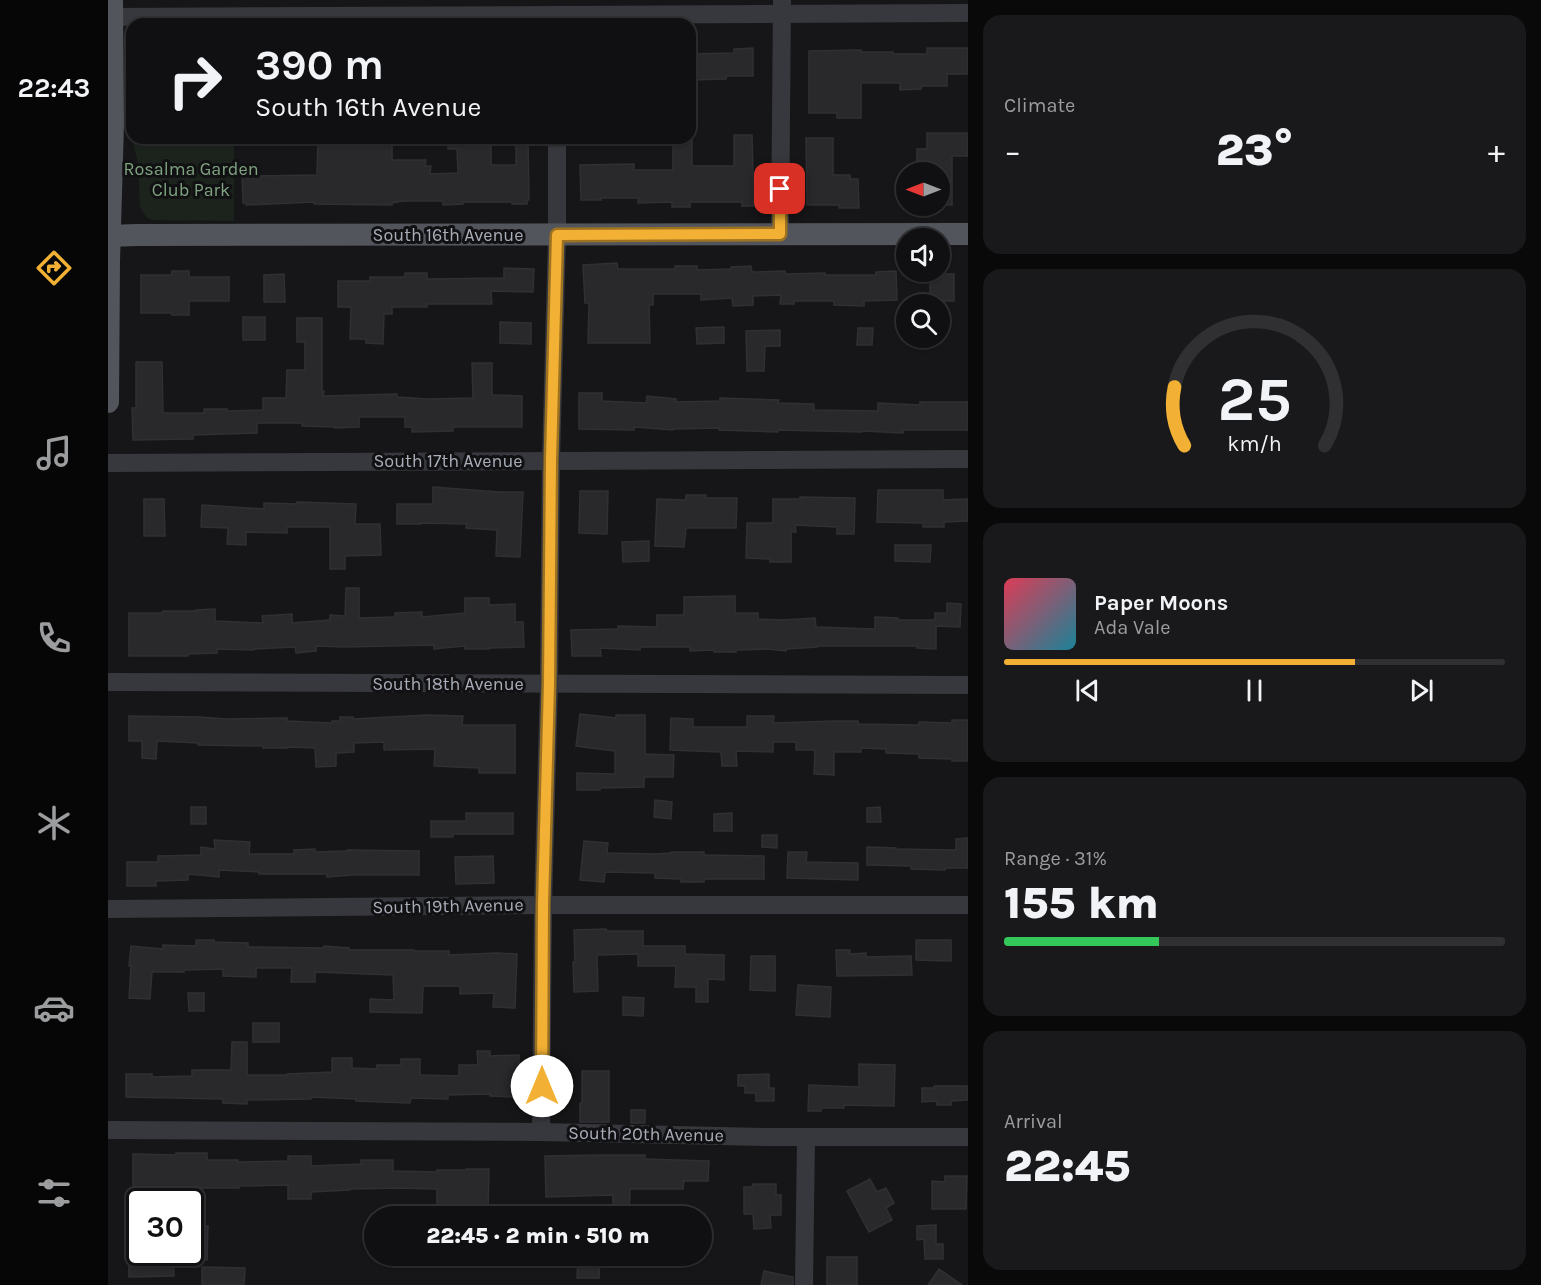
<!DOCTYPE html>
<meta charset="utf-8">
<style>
:root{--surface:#101012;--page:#19191b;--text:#f1f3f6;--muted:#9c9d9f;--line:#303032;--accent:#f2b134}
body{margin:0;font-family:Karla,sans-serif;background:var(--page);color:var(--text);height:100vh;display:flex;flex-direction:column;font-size:22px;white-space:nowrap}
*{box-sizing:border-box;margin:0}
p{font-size:20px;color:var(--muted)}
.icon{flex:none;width:33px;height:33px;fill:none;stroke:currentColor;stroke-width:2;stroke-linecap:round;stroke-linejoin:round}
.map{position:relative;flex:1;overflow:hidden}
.side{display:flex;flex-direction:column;gap:15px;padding:15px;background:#09090a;width:573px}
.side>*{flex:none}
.guide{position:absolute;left:18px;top:18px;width:570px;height:126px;border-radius:18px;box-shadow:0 2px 4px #0004,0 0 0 2px var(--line);background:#101012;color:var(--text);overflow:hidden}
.needle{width:39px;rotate:270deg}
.buttons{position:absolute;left:788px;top:162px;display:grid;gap:12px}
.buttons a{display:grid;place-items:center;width:54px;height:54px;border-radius:50%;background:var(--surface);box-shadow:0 2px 4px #0004,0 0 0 2px var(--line);font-size:30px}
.speed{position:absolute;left:18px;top:1188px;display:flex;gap:12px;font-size:30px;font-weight:700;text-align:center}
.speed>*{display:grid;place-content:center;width:78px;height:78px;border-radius:50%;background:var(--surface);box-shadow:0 2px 4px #0004,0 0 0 2px var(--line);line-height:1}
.speed .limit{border:3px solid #111;border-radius:9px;background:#fff;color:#111}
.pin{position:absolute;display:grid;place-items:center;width:51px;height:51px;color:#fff;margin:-26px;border-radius:12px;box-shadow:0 3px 9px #0006}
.me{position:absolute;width:66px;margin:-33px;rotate:0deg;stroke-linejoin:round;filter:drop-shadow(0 0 4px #0008)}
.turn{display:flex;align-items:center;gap:21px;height:126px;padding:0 30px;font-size:27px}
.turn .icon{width:78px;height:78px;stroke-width:2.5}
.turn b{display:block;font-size:42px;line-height:51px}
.big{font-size:45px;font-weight:800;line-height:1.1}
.side .tile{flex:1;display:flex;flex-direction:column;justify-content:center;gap:9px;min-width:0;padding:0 21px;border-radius:18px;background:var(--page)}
.side .dial{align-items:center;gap:0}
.dial svg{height:156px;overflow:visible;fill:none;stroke:var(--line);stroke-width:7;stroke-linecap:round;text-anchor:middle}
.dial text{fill:var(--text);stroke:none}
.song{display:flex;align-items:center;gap:18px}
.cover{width:72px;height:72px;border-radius:9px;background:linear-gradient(135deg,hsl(350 70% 55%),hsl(190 70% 35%))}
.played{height:6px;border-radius:3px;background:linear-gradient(90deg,var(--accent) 70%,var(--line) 70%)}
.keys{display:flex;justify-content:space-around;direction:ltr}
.heat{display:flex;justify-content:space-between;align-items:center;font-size:33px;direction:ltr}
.charge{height:9px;border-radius:4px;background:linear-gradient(90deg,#34c759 31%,var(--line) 0)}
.trip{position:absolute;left:256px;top:1206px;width:348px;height:60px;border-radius:30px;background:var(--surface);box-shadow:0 2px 4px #0004,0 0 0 2px var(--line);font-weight:800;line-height:60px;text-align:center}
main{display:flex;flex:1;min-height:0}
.tab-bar{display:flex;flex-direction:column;width:108px;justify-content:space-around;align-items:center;background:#060607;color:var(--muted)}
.tab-bar .icon{width:42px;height:42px}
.tab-bar .selected{color:var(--accent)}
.tab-bar b{font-size:27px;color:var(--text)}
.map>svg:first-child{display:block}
</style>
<main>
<nav class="tab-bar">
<b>22:43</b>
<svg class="icon selected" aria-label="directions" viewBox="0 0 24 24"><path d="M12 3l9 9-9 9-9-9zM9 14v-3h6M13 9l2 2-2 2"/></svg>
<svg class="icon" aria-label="music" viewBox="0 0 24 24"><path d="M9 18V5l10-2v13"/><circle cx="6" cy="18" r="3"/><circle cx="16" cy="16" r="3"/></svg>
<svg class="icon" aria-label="phone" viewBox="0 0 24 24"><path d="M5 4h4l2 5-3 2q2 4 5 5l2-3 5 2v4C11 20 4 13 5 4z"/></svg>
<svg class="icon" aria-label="climate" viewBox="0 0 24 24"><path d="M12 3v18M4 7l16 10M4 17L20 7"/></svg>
<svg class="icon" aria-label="car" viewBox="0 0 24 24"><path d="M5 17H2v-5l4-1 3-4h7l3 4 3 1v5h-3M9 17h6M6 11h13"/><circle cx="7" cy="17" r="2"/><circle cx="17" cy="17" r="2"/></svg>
<svg class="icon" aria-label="filters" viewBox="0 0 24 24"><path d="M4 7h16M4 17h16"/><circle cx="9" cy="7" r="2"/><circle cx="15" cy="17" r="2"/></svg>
</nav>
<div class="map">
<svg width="860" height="1285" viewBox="0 0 860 1285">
<rect width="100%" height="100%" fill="#161618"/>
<path fill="#1c231d" d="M23 134 24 138H126V221L45 220 39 218 32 207 30 163Z"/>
<g fill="#29292c" stroke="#303034" stroke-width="1.5">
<path d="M645 48V76H618V79L582 80V54L626 53V49Z"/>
<path d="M819 48H860V74H839V86H813V89L792 90V83H753V118H729V113H701V51L753 50V52H785V54H819Z"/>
<path d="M819 133H860V156H844V205H831V172H809V149H819Z"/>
<path d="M626 135H644L646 206H634V202H582V207H564V202L530 203V198H492L493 200H473L472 165 526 164V170H565V138H584V166H626Z"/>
<path d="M210 138H225V144H267L268 138H284V160H318L317 166H323L322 174 350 173 349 149H340V138H383V165H408V138H420L421 200H419V204H404V202H355V204L335 205V201H295L284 203V205L206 204V202L138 205V203H135L134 171 146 170V176L209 175Z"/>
<path d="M698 138H725V175H742V179H750L751 208H731V205H699Z"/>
<path d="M509 263 510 269H567V266H589V270L623 269V267L643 266 644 272 677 271V274L717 273V275H768V272L788 271 789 300 756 301V306L726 305V301H686V304H672L673 295 645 296V305L625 306 624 298 593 300V294H545V305H541L542 343H480L481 303H477L475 265Z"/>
<path d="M396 268 426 269 425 292 383 291 384 304H319V307H284V314H276L275 344 258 343V339H242L243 307H230V281H262V277H297V273H319V279L396 278Z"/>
<path d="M64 271H81V277H121V301H81V315H64V313H33V275H64Z"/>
<path d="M176 274 177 302H156V275Z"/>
<rect x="822" y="274" width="24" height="27"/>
<rect x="135" y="317" width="22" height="23"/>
<path d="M189 318H214V391H216L215 396 289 394V397L319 399 365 398 364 363H384V395L414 396V427H345V431L304 432V427H297V417H251V427L227 428V427L194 426V423H149V433L85 435V439L25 440 24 408H28V362H54L55 413H96V409H119V411L155 410V398H178L179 370H197V342H189Z"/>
<path d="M392 322 423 323V344L392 343Z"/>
<path d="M616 327V343L589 344 588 328Z"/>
<path d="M750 328H765L764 345H749Z"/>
<path d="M672 330V346H657L656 371H639L638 331Z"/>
<path d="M471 393H494V401L538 403 539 396 568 399V402L612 401V398L671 400 670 403 706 404V410L770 411V403L812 405V402H860V430H795V433L755 431 754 432 670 430V432L611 430V428L565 429V430L526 427V430L471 429Z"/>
<path d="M325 487 391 492H415L412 557 388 556 389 530 358 528 359 524 313 523V524H289V504H325Z"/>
<path d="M770 490H835V500L860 499V521L836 522V527H815V523L769 522Z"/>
<path d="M472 491H500L499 534 471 533Z"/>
<path d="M578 495H598V498H629L628 528H578L576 547 547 546 549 499 578 500Z"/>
<path d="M692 497 747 498 746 534H729V527L687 525 688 532H683V562H662V559L638 558 639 523H665V499H692Z"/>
<path d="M36 499H56L57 536H36Z"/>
<path d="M189 502 248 504 247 524H272L273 555 237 556V569H222V527H179V533L138 532V545L119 544 120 528 93 527 94 505 156 509V503L189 504Z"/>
<path d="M541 541V561L515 562 514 542Z"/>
<path d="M787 545H823L822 562 787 561Z"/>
<path d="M238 588H251V618L287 617V613L314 612V617L357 613V598H381V605L407 604V622H415L416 647 381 648V649H357V646L326 649V645L237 647 208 646V651L188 653 187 647 146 649V650L109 649V653L80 654V656H21V613H54L55 611H88V610L107 609V621L155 623 154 616 184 614V623L222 620V615L237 616Z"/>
<path d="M627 596V613H650V619L675 620 707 618 708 627 767 629V617L790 618V620H827V613H839V603L853 604 852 627 828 626V649L809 648V646H709V647L678 649V651L660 649 628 650V652H606V650L582 651V647H532V650L492 648 493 656H464L463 630 510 629V626L549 627V615H576V597Z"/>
<path d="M472 714 508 718V715H537V754L566 755 565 777H536V787L492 788V790H469V773L507 774V751L468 746Z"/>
<path d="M319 715 355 716 354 725H407V773H371V768L326 766 327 749 276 750V742L246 743V752L228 753V766L208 767 207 748 179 747V748H155V746L90 745V743L49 741 48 759 34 758V741H21V716L91 717 118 719 179 718V721L224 723V721H232V717H245V719Z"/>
<path d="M639 716H666L665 723 727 721H750V724L811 725V722L844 723V720H860V761H844V759L811 758V754L778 753V749L753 748V752H726V775L706 774 707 750H688V742H665V752L628 751 629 766H614L613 752 562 750 563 718 585 719V727H639Z"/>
<path d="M547 800 564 802 563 819 546 817Z"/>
<rect x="83" y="807" width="15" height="17"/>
<path d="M772 807 773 822H759V808Z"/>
<path d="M358 813H405V834H345V837H323V821H358Z"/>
<path d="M624 813V831H606V814Z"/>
<path d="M654 835H669V848L654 847Z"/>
<path d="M860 838V868H837V870L803 869V866L759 865V847L788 848V849L848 850V839Z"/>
<path d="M106 840 142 842 141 854H186V850L207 849V852L239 851V850L311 851V875H245L219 877V874H151V872L111 870V877L80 874V880L48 881V886H19V862H50V856L93 855V847L107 849Z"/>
<path d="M476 841 500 843 499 853 548 854 563 853V852H596V855L656 856V879H596V882H573V879L547 878V873L497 872 496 882 472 880Z"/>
<path d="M680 852H699L698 862 750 863V880L679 878Z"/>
<path d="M385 856 386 883 348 884 347 857Z"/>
<path d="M498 929V931H535V946H577V954L616 955V980L600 979V1002H588V987H567L568 966H530V954L489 955 490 991 466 992 465 962H467L466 930Z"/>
<path d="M88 940H106V942L140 943V947L216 948V946L241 948V950H306V951H341V955L389 953 409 954 407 1008 385 1007 386 993 352 994V986H315L314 1013 262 1012V999L286 1000 285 975 207 972V982H183L184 968H148V977L115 976V969L76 970V972H44L42 999 21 998 23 966H21L23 946 55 949V945L88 946Z"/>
<path d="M808 940H843V961L808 960Z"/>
<path d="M728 950H742V954L758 953V957L803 956 804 975 729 976Z"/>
<path d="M643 956H667V991L642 990Z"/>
<path d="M690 985 723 987 722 1017 688 1015Z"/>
<path d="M80 993H96V1011H81Z"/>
<path d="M515 997 536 998 535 1016 515 1015Z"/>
<rect x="145" y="1023" width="26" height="19"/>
<path d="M124 1042H139V1075H179V1074L224 1072V1058H244V1068L269 1069V1065H293V1059H312V1075L351 1076V1065H370L369 1051H382V1056L411 1055V1071H408L407 1097 382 1096V1094L340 1095V1099L303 1098 302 1103 248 1101V1099L203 1097V1099L139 1100V1104L115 1103V1099L18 1097V1074H44V1077L84 1076V1070H123Z"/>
<path d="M751 1064 787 1065 786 1106 736 1105V1108H713V1111H700L701 1085 751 1087Z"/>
<path d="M474 1071H501V1122H472V1103H474Z"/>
<path d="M661 1074V1088H666V1101H648V1093H637V1086H630V1075Z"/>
<path d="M826 1086H860V1100L843 1101V1105H829V1101L814 1102V1088H826Z"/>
<rect x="523" y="1110" width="14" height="13"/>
<path d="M68 1153H99V1160H130V1162L180 1161V1156H203V1166L253 1164V1160H285V1171L329 1172V1170H358V1169H381L380 1212 366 1213 365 1209 329 1210V1189L291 1188 242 1189V1190L203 1192V1199H180V1185L131 1186V1188H66V1202H41L42 1189H25V1154L68 1155Z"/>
<path d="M494 1155H537V1159L601 1161 600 1181H576L575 1189H522L521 1216H505V1195L438 1197 437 1156Z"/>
<path d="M837 1176H859L858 1209H824V1181L837 1182Z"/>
<path d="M762 1179 769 1192 778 1188 786 1203 778 1208 784 1220 761 1232 739 1191Z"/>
<path d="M645 1184H668V1195H673V1215H662L663 1228 646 1229 645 1214H636V1187H644Z"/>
<path d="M20 1212H32V1252H65L66 1276 21 1277Z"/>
<path d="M828 1225V1244H835V1259H817L816 1239 809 1240V1226Z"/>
<path d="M82 1226H100L99 1260H82Z"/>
<path d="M470 1256H492L491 1278H469Z"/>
<rect x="719" y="1257" width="30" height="28"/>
<path d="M94 1267 137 1268 136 1285H94Z"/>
<path d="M831 1269 854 1285H820Z"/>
<path d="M656 1271 685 1277V1285H653Z"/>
</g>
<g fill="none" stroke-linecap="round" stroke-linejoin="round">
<g stroke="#37383d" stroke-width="18">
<path d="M0 17 860 13"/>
<path d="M672 234 674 0"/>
<path d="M0 463 860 459"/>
<path d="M0 682 860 685"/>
<path d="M0 909 435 905H860"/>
<path d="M0 1130 433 1132 657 1137H860"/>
<path d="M433 1132 435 905 441 684 443 460 449 235V138"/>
<path d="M696 1285 698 1137"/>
</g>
<g stroke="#53555c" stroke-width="22">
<path d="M0 236 29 235 860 234"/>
<path d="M0 402 1 262 5 124 4 0"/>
</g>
</g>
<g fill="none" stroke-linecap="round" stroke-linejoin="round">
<g stroke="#9d7322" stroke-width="15">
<path id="route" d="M434 1086 435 905 441 684 443 460 449 235 672 234V189"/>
</g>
<use href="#route" stroke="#f2b134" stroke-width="10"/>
</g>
<g text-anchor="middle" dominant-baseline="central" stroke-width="6" stroke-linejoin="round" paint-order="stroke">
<g font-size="18" fill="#7fa381" stroke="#111113">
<text x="83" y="169">Rosalma Garden<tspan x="83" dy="21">Club Park</tspan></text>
</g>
<g font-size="18" fill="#a8adb8" stroke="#111113">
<text x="340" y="235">South 16th Avenue</text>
<text x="340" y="461">South 17th Avenue</text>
<text x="340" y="684">South 18th Avenue</text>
<text transform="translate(340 906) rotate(-1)">South 19th Avenue</text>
<text transform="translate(538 1134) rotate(1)">South 20th Avenue</text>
</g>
</g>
</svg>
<div class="buttons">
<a><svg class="needle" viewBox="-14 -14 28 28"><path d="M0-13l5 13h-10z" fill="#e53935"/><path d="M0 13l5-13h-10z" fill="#9c9d9f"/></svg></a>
<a><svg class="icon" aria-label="sound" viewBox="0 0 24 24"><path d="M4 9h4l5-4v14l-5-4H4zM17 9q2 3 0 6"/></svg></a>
<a><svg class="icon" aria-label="search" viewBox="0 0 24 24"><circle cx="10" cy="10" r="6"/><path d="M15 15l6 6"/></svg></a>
</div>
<div class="speed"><div class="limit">30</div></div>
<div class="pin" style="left:672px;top:189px;background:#d93025"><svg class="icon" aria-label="arrive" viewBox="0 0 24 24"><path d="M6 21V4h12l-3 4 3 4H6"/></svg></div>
<svg class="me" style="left:434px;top:1086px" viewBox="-20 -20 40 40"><circle r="19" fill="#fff"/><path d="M0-13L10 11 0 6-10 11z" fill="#f2b134"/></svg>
<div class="trip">22:45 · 2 min · 510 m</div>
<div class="guide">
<div class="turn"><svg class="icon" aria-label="right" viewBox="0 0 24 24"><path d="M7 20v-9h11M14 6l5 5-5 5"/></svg><div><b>390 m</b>South 16th Avenue</div></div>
</div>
</div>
<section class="side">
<div class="tile"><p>Climate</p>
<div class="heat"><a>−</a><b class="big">23°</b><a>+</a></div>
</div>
<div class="tile dial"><svg viewBox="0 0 100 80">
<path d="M14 69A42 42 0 1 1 86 69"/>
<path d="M14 69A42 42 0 0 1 9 39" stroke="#f2b134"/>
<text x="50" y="56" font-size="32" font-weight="700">25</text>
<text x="50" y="72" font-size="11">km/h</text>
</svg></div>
<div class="tile">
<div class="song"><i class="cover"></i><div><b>Paper Moons</b><p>Ada Vale</p></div></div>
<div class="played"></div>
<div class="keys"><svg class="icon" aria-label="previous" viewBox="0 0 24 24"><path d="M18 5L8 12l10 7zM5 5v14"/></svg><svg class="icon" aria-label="pause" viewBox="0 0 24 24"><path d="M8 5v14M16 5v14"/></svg><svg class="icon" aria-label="next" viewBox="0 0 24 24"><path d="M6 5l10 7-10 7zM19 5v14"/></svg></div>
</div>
<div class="tile"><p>Range · 31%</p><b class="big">155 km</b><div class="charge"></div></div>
<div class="tile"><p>Arrival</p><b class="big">22:45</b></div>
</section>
</main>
